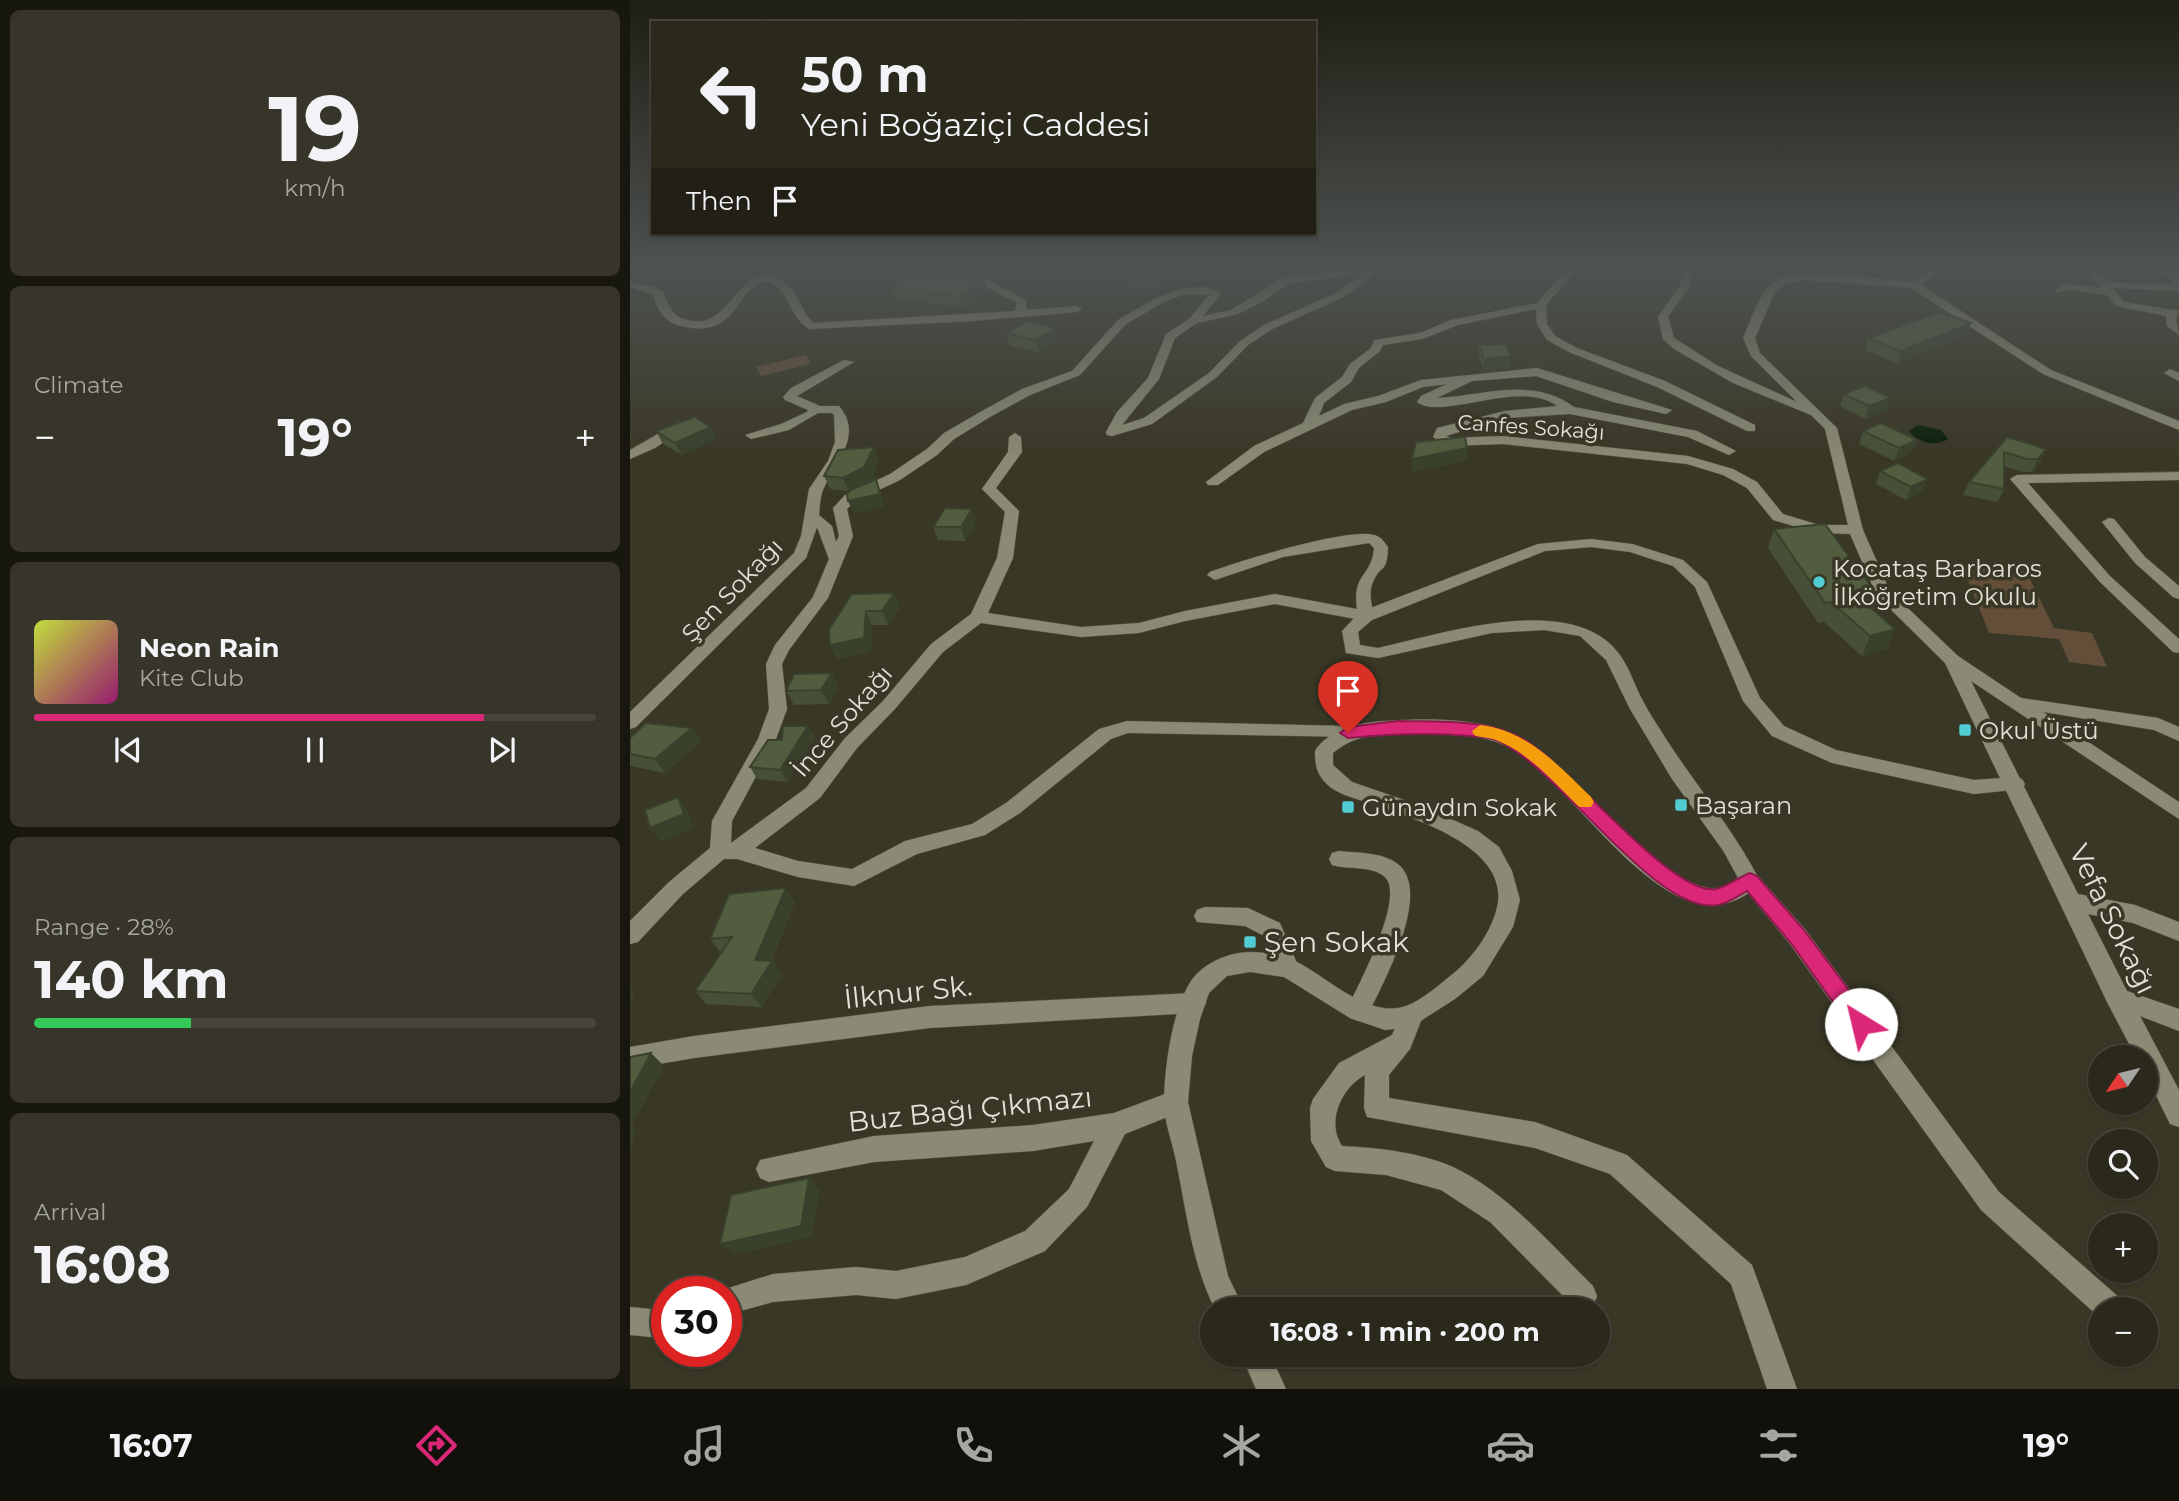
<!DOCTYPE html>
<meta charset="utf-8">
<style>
:root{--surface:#2b291c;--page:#373529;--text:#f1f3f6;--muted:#a6a6a3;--line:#47453b;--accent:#db2777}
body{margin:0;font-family:Montserrat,sans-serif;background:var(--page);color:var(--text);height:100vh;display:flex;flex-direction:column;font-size:26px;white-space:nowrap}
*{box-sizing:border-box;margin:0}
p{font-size:23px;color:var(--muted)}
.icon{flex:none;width:38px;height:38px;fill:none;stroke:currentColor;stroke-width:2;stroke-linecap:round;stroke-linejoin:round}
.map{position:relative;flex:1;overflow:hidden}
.drawer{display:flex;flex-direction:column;gap:10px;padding:10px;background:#18170f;width:630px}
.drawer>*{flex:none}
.guide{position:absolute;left:21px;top:21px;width:665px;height:214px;border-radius:0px;box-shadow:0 2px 5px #0004,0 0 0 2px var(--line);background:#2b291c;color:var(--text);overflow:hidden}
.needle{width:46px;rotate:235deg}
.fabs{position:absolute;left:1458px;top:1045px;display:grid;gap:14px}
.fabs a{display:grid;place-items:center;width:70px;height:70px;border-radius:50%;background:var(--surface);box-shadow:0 2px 5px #0004,0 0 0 2px var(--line);font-size:35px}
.speed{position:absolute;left:21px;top:1276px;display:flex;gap:14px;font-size:35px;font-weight:700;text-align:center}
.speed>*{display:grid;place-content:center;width:91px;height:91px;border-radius:50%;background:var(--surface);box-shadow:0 2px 5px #0004,0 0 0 2px var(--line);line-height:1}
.speed .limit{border:10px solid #d22;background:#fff;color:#111}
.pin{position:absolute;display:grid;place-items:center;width:60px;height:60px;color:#fff;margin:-72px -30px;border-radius:50% 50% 50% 0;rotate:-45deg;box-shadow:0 0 7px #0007}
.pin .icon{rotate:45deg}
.me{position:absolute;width:77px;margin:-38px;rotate:324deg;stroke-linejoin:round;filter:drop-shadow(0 0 5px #0008)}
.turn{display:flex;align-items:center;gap:24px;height:147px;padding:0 35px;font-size:32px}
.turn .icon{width:91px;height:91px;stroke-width:2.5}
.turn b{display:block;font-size:49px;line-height:60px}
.then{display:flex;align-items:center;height:66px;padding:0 35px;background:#0003;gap:14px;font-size:26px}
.big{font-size:52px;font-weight:700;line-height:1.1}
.drawer .widget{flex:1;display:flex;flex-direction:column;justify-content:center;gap:10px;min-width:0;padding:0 24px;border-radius:10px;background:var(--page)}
.drawer .dial{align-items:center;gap:0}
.dial b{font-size:91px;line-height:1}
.song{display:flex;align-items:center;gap:21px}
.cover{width:84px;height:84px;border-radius:10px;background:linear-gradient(135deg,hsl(70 70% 55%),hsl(320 70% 35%))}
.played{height:7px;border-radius:4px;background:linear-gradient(90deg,var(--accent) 80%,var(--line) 80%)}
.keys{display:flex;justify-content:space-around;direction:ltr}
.heat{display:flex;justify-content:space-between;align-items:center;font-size:38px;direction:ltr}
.charge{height:10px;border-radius:5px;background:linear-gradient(90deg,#34c759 28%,var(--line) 0)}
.trip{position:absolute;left:570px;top:1297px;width:410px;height:70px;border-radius:35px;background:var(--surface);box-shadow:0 2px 5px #0004,0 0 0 2px var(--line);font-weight:700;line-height:70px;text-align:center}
.tabs{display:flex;height:112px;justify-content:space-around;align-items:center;background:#11100b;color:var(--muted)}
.tabs .icon{width:49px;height:49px}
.tabs .active{color:var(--accent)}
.tabs b{font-size:32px;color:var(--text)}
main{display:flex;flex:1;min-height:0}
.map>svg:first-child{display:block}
</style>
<main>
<section class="drawer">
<div class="widget dial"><b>19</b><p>km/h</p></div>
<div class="widget"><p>Climate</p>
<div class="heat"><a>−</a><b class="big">19°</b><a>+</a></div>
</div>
<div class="widget">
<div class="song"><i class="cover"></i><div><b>Neon Rain</b><p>Kite Club</p></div></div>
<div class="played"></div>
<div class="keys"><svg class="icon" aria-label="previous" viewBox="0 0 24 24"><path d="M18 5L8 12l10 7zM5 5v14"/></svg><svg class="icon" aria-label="pause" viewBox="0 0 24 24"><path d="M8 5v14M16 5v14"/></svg><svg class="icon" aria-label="next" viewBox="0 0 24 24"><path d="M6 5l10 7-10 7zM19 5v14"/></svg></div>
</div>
<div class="widget"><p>Range · 28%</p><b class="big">140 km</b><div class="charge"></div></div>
<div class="widget"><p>Arrival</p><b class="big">16:08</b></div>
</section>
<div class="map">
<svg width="1549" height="1389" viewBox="0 0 1549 1389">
<rect width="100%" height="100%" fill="#393725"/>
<g fill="#634e39">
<path d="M176 355 181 364 131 376 126 367Z"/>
<path d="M1332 565 1396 571 1424 628 1462 633 1477 667 1439 662 1429 639 1359 633Z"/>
</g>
<path fill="#0b1f0a" d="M1288 425 1311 430 1318 439C1306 447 1287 443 1279 431Z"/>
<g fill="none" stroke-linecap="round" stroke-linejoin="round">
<g stroke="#565645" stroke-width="1">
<g id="street">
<path d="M329 265H339L340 271 396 300V310L447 306 452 309 447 312 343 321 180 329C160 320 160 290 138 281 105 283 111 341 51 326 34 322 27 310 23 294L0 287V281L32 290C40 307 41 318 63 321 101 328 112 256 151 279 167 289 170 310 183 323L385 311 387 303 332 274Z"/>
<path d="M752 265H766L747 273 712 298 642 329 618 345 587 377 522 424 482 436 477 435 476 432 487 412 518 378 536 334 559 319 579 295 555 294 536 301 496 324 450 375 400 395 360 417 324 439 307 455 270 480 225 501 217 509 223 536 198 598 159 650 152 664 157 709 146 739 102 821 101 843 176 788 215 738 253 701 301 644 341 614 367 558 375 512 352 489 378 452 379 437 385 433 391 437 392 452 366 488 389 511 383 558 358 613 451 627 509 623 555 611 645 594 727 609C722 572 742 577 744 548L739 543 653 557 585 580 577 575 580 572C607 562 724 525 747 536 752 538 755 543 758 547 757 575 751 563 743 582 738 592 742 606 744 616L736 621 645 604 555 621 509 633 451 637 351 623 313 652 265 709 227 748 190 798 125 848 168 861 222 869 275 841 342 824 376 803 469 729 497 721 718 726 724 727 727 732 724 737 498 733 481 739 390 813 355 835 287 854 224 886 168 877 107 859H94L53 894 8 942 0 944V921L39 882 80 848 82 821 128 739 139 709 136 664 145 645 183 597 199 559 187 527 176 558 6 727 0 729V712L164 553 171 536 179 489 198 461 205 442 204 415 202 413H188L159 430 121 439 115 435 151 424 177 412 178 410 155 400 153 397 161 388 214 360 224 362 167 396 190 406H209C234 435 205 463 194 488 190 495 190 507 189 515L202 526 206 542 209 536 203 508 215 495 260 474 297 449 314 433 352 411 392 389 442 371 488 320 528 297 554 288 574 287 590 292 591 294 573 316 601 310 653 278ZM735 274 704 294 634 325 610 341 579 373 514 418 492 425 529 379 545 338 567 323 608 314 632 302 660 283Z"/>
<path d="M940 265H951L916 305 917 324 925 336 947 348 1035 381 1125 425V431H1117L1027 387 939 352 917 340 907 324 906 309 828 325 792 339 753 345 750 351 729 368 721 382 694 403 689 416 714 404 748 396 791 380 907 368 1042 410 1036 414 983 402 906 376 842 381 807 398C853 396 903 376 944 407L1067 431 1106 451 1099 455 1058 437 940 414 875 418 816 436 821 438 873 436 1058 456 1103 469 1127 482 1153 514 1189 525H1218L1195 429 1181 415 1103 383 1044 349 1033 339 1028 317 1050 285 1054 265H1064L1060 285 1038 317 1044 338 1088 366 1167 402 1121 356 1113 338C1122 319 1130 287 1150 278 1172 267 1254 280 1282 282L1296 273 1283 265H1296L1308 273 1291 285 1421 370 1549 421V430L1413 374 1281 288 1175 280 1156 283 1144 294 1125 338 1130 353 1207 428 1233 530 1260 591 1328 656 1391 698 1528 718 1549 727V741L1524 730 1413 712 1549 802V819L1341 681 1448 894 1505 905 1549 922V941L1503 923 1458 914 1497 991 1549 1009V1031L1510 1016 1549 1090V1127L1540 1124 1516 1075V1057H1506L1478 1004 1315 663 1247 596 1220 534 1188 533 1143 520 1117 488 1093 475 1057 464 873 444 819 446 803 437 807 428 875 411 927 406C891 378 811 421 787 402L791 396 817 384 793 387 756 402 722 410 634 452 588 485H578L576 482 624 446 673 423 685 398 712 377 720 364 741 348 744 340 790 333 821 320 907 303Z"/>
<path d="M1450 265H1461L1478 282 1544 285 1528 265H1538L1549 278V291L1483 288 1494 302 1549 311 1546 320 1549 335 1537 326 1536 316 1486 306 1477 295 1439 290 1426 293V289L1438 284 1472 288Z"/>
<path d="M1540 369 1549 373V381L1534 373Z"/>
<path d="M49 422 55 426 53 429 25 448 0 459V450Z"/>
<path d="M1549 472V480L1398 483 1480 576 1549 639V653L1543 652 1470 582 1380 479 1387 475Z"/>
<path d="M1479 518 1484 519 1515 557 1549 586V599L1543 597 1505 563 1472 522Z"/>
<path d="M709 851C728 853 757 852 771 867 800 898 752 986 736 1018L728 1021 720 1018 716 1011C727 988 776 897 755 877 741 865 718 870 702 865L699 859 702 853Z"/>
<path d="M1120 873 1127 875 1175 929 1369 1192 1491 1299 1495 1309H1470V1318L1351 1210 1159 943 1113 887 1110 881 1113 875Z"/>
<path d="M575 907 618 908 650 923 669 968 666 975 658 978 650 975 634 936 615 926 567 922 564 916 567 910Z"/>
<path d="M564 993 572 996 576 1003 572 1010 564 1013 300 1028 64 1058 0 1069V1047L64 1036 300 1006Z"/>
<path d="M781 1005 789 1009 793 1016 780 1049 759 1075V1098L905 1122 997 1155 1122 1265 1167 1389H1137L1101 1284 980 1174 905 1148 737 1117 734 1108 735 1075C711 1088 696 1122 712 1146 749 1148 789 1152 823 1167 878 1193 921 1245 963 1286L967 1296 963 1306 956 1309 943 1306 860 1222 811 1190 756 1175 705 1171 696 1167 681 1141 680 1108 683 1099 709 1063 762 1035 773 1009Z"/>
<path d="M546 1090 555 1094 558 1102 555 1110 495 1134 457 1207 415 1251 336 1285 266 1299 226 1295 143 1302 96 1315V1292H86L143 1274 226 1267 266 1271 335 1257 395 1231 439 1189 464 1141 403 1151 244 1162 139 1182 130 1178 126 1169 130 1160 244 1136 403 1125 484 1113Z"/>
<path d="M37 1304V1332L21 1337 0 1335V1307L21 1309Z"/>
</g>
</g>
<g stroke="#565645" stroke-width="1">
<g id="secondary">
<path d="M961 539 1002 544 1053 560 1077 582 1130 698 1154 726 1206 750 1344 780 1385 777 1392 779 1395 784 1392 789 1344 794 1202 763 1142 736 1113 701 1065 587 1043 566 1000 552 961 547 915 551 742 620 728 632 730 645 748 648C812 634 944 590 990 655 1000 669 1005 687 1014 703 1020 715 1029 727 1036 739 1067 787 1104 830 1130 881 1126 890 1115 896 1106 900 1028 934 942 782 882 749 852 732 817 734 784 733 755 733 726 733 703 753V765L722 782 789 805 848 831 869 847 882 871 890 900 883 927 853 976 825 999 781 1027 755 1030 720 1018 654 977 620 972 597 976 579 993 570 1019 562 1056 558 1102 598 1276 614 1309H585C561 1262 556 1207 545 1156 541 1138 533 1117 534 1099 535 1065 542 1011 561 981 573 963 599 952 621 952 634 952 655 956 667 962 699 978 738 1019 776 1006 793 1000 811 983 824 973 844 956 864 929 868 902 875 845 782 818 740 803 724 798 704 794 693 780 686 771 685 763 685 751 698 729 732 722 756 721 801 718 857 717 897 741 943 768 1039 897 1089 888 1096 887 1102 881 1108 878L1094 852 1042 779 1000 709 976 660 950 636 914 630 862 633 748 658 716 653 712 631 730 612 908 544Z"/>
<path d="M611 1354H640L656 1389H626Z"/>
</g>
</g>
<use href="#street" fill="#8b8a75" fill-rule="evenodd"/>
<use href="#secondary" fill="#8b8a75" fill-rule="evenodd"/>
</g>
<g fill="#475036">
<path d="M388 265H465L445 282 389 277 387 266Z"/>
<path d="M508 265H549L526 289 500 286 498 276Z"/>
<path d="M823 265H916L904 283 895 284 884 274 878 277 854 268 853 280H825L826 266Z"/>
<path d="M279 268 357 292 332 308 263 297 259 286 282 276Z"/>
<path d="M426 328 428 340 408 352 379 345 376 333Z"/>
<path d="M1337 335 1267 363 1235 350 1238 338Z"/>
<path d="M849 345 880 368 854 371 849 357Z"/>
<path d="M1214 394 1257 410 1235 419 1210 406Z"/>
<path d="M80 427 86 439 52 455 33 444 26 431Z"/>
<path d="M1233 431 1287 440 1282 452 1264 461 1229 444Z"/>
<path d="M1377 437 1416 449 1410 462 1402 472H1392L1374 466V489L1368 502 1333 495 1339 482Z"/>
<path d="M249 460 243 473 245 478 218 491 200 489 194 476Z"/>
<path d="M1250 471 1293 491 1276 500 1246 484Z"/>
<path d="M346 522 335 541 308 540 303 527Z"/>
<path d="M1144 529 1249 597 1244 610 1265 629 1257 649 1232 656 1194 622 1188 623 1138 548Z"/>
<path d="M222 594 270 607 258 625H242L241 652 207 659 200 645Z"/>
<path d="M209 687 199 704 164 705 156 691Z"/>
<path d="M178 726 185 738 157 782 127 779 120 767 152 740Z"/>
<path d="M62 728 71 742 35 773 0 766V738Z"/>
<path d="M165 902 141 961H142L152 974 132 1007 76 1004 65 991 91 953 80 939Z"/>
</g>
<g fill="#39412c">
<path d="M450 265H465L445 282 443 271Z"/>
<path d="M537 265H549L526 289 524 278Z"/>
<path d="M885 265 884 274 878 277 879 266Z"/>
<path d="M909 265H916L904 283 895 284 896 273Z"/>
<path d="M354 281 357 292 332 308 329 297Z"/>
<path d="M1341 323 1337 335 1267 363 1271 351Z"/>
<path d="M426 328 428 340 408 352 405 340Z"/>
<path d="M881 356 880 368 854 371V359Z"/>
<path d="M1261 398 1257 410 1235 419 1239 406Z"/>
<path d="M80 427 86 439 52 455 45 443Z"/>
<path d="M0 432 4 439 0 440Z"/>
<path d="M1287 440 1282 452 1264 461 1269 448Z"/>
<path d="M244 447 249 460 243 473 245 478 218 491 213 478 235 465Z"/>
<path d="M837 448V461L782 472V459Z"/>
<path d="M1416 449 1410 462 1402 472 1408 459Z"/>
<path d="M246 479 255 507 224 514 218 501Z"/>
<path d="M1298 479 1293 491 1276 500 1281 487Z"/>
<path d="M342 509 346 522 335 541 331 527Z"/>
<path d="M264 593 270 607 258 625 252 611Z"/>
<path d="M236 611 242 625 241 652 207 659 200 645Z"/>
<path d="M1265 629 1257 649 1232 656 1240 636Z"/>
<path d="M202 673 209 687 199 704 191 690Z"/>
<path d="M178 726 185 738 157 782 150 770Z"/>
<path d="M62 728 71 742 35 773 25 759Z"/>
<path d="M48 797 58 811 64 828 31 842 20 828Z"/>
<path d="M156 888 165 902 137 969 142 961 152 974 132 1007 121 994 125 960Z"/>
<path d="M0 988 5 993 0 1003Z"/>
<path d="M21 1053 34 1066 2 1126 6 1130 0 1150V1092Z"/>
<path d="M179 1178 190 1190 182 1237 103 1255 90 1244Z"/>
</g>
<g fill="#525d3f" stroke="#39412c" stroke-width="2">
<path d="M286 265H316L354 281 329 297 259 286 290 272 279 268Z"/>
<path d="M388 265H450L443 271 387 266Z"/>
<path d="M508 265H537L524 278 498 276Z"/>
<path d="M826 265H854V270L825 269Z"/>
<path d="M888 265H909L905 272 896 273Z"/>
<path d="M1311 312 1341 323 1271 351 1238 338Z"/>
<path d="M398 321 426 328 405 340 376 333Z"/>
<path d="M876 344 881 356 854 359 849 345Z"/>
<path d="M1235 386 1261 398 1239 406 1214 394Z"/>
<path d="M65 417 80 427 45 443 26 431Z"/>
<path d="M1251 423 1287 440 1269 448 1233 431Z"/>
<path d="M835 437 837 448 782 459 786 442Z"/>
<path d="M1377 437 1416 449 1408 459H1397L1374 452V489L1339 482Z"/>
<path d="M244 447 235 465H239L213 478 194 476 208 450Z"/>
<path d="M1268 463 1298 479 1281 487 1250 471Z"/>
<path d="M246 479 250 494 218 501 217 494 221 490Z"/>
<path d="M315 508 342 509 331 527H303Z"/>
<path d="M1195 524 1249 597 1231 599 1265 629 1240 636 1201 602 1195 603 1144 529Z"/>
<path d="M264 593 252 611H236L234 638 200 645 199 629 222 594Z"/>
<path d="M202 673 191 690 156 691 164 674Z"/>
<path d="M16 723 62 728 25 759 0 754V738Z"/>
<path d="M153 726H178L150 770 120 767 138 740H152Z"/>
<path d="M48 797 54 814 20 828 15 810Z"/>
<path d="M156 888 125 960 142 961 121 994 65 991 102 937 80 939 99 894Z"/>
<path d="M21 1053 0 1092V1057Z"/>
<path d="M179 1178 171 1226 90 1244 101 1195Z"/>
</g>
<linearGradient id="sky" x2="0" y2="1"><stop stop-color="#1f1e14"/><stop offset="0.58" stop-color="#4e5351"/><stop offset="1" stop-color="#4e5351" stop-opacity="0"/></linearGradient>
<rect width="1549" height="460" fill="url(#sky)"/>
<path fill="#db2777" stroke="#8e194d" stroke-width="2" d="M768 721C811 722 860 718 898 742 939 767 1043 897 1086 889 1097 887 1109 877 1120 873L1127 876 1174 930 1239 1017 1242 1024 1239 1031 1231 1034 1224 1031 1160 942 1117 891C1108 896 1098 903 1088 905 1025 916 929 766 866 740 858 737 849 737 840 736 799 732 759 734 718 738L710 733 718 727Z"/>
<path fill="#f59e0b" d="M850 725C897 730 929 766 961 797L964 802 961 807H949C924 782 899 753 866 740 859 737 851 738 844 735L842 731Z"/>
<g fill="#51ccd3" stroke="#393725" stroke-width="2.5">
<circle cx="1189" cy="582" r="7"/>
<rect x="1328" y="723" width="14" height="14" rx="3.5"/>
<rect x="1044" y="798" width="14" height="14" rx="3.5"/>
<rect x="711" y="800" width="14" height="14" rx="3.5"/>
<rect x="613" y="935" width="14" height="14" rx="3.5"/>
</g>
<g text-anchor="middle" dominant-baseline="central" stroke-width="7" stroke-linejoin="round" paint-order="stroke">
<g font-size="21" fill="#e2e2d6" stroke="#393725">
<text transform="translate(901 427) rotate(4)">Canfes Sokağı</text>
</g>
<g font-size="24" fill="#e2e2d6" stroke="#393725" text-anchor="start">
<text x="1203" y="568">Kocataş Barbaros<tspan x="1203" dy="28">İlköğretim Okulu</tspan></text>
<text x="1349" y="730">Okul Üstü</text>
<text x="1065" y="805">Başaran</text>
<text x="732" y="807">Günaydın Sokak</text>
</g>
<g font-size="24" fill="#e2e2d6" stroke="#393725">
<text transform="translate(102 590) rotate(-46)">Şen Sokağı</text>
<text transform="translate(212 721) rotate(-49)">İnce Sokağı</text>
</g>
<g font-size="28" fill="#e2e2d6" stroke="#393725">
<text transform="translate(1483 919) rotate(64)">Vefa Sokağı</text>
<text transform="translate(278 992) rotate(-6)">İlknur Sk.</text>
<text transform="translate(340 1109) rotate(-6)">Buz Bağı Çıkmazı</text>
</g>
<g font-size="28" fill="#e2e2d6" stroke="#393725" text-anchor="start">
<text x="634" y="942">Şen Sokak</text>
</g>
</g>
</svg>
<div class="fabs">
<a><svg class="needle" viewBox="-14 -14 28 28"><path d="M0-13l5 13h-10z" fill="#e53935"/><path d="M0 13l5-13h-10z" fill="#a6a6a3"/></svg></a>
<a><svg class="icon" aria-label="search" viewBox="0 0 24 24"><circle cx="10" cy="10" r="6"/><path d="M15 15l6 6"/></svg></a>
<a>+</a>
<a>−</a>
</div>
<div class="speed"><div class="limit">30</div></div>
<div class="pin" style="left:718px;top:733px;background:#d93025"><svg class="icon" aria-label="arrive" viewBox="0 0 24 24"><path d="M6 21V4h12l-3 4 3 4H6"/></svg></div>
<svg class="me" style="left:1231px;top:1024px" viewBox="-20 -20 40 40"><circle r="19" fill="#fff"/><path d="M0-13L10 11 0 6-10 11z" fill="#db2777"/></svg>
<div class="trip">16:08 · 1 min · 200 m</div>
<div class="guide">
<div class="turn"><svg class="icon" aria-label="left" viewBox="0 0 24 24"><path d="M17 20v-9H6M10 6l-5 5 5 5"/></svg><div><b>50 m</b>Yeni Boğaziçi Caddesi</div></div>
<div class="then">Then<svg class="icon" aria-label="arrive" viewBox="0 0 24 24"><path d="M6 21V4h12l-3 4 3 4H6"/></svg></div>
</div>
</div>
</main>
<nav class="tabs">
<b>16:07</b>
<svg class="icon active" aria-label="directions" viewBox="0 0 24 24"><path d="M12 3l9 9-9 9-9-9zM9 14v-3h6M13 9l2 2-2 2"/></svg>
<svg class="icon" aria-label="music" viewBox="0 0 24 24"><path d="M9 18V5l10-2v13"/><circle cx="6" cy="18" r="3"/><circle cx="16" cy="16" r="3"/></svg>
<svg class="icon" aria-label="phone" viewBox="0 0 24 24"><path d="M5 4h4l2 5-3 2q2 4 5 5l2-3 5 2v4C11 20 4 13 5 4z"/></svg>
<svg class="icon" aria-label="climate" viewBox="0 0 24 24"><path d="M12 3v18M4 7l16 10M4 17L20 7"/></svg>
<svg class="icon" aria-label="car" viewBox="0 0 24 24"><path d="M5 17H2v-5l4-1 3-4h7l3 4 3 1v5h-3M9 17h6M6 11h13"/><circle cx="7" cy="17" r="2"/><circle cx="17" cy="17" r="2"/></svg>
<svg class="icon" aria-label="filters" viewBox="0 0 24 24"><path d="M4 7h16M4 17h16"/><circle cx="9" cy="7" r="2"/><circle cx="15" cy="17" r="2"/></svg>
<b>19°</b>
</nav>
